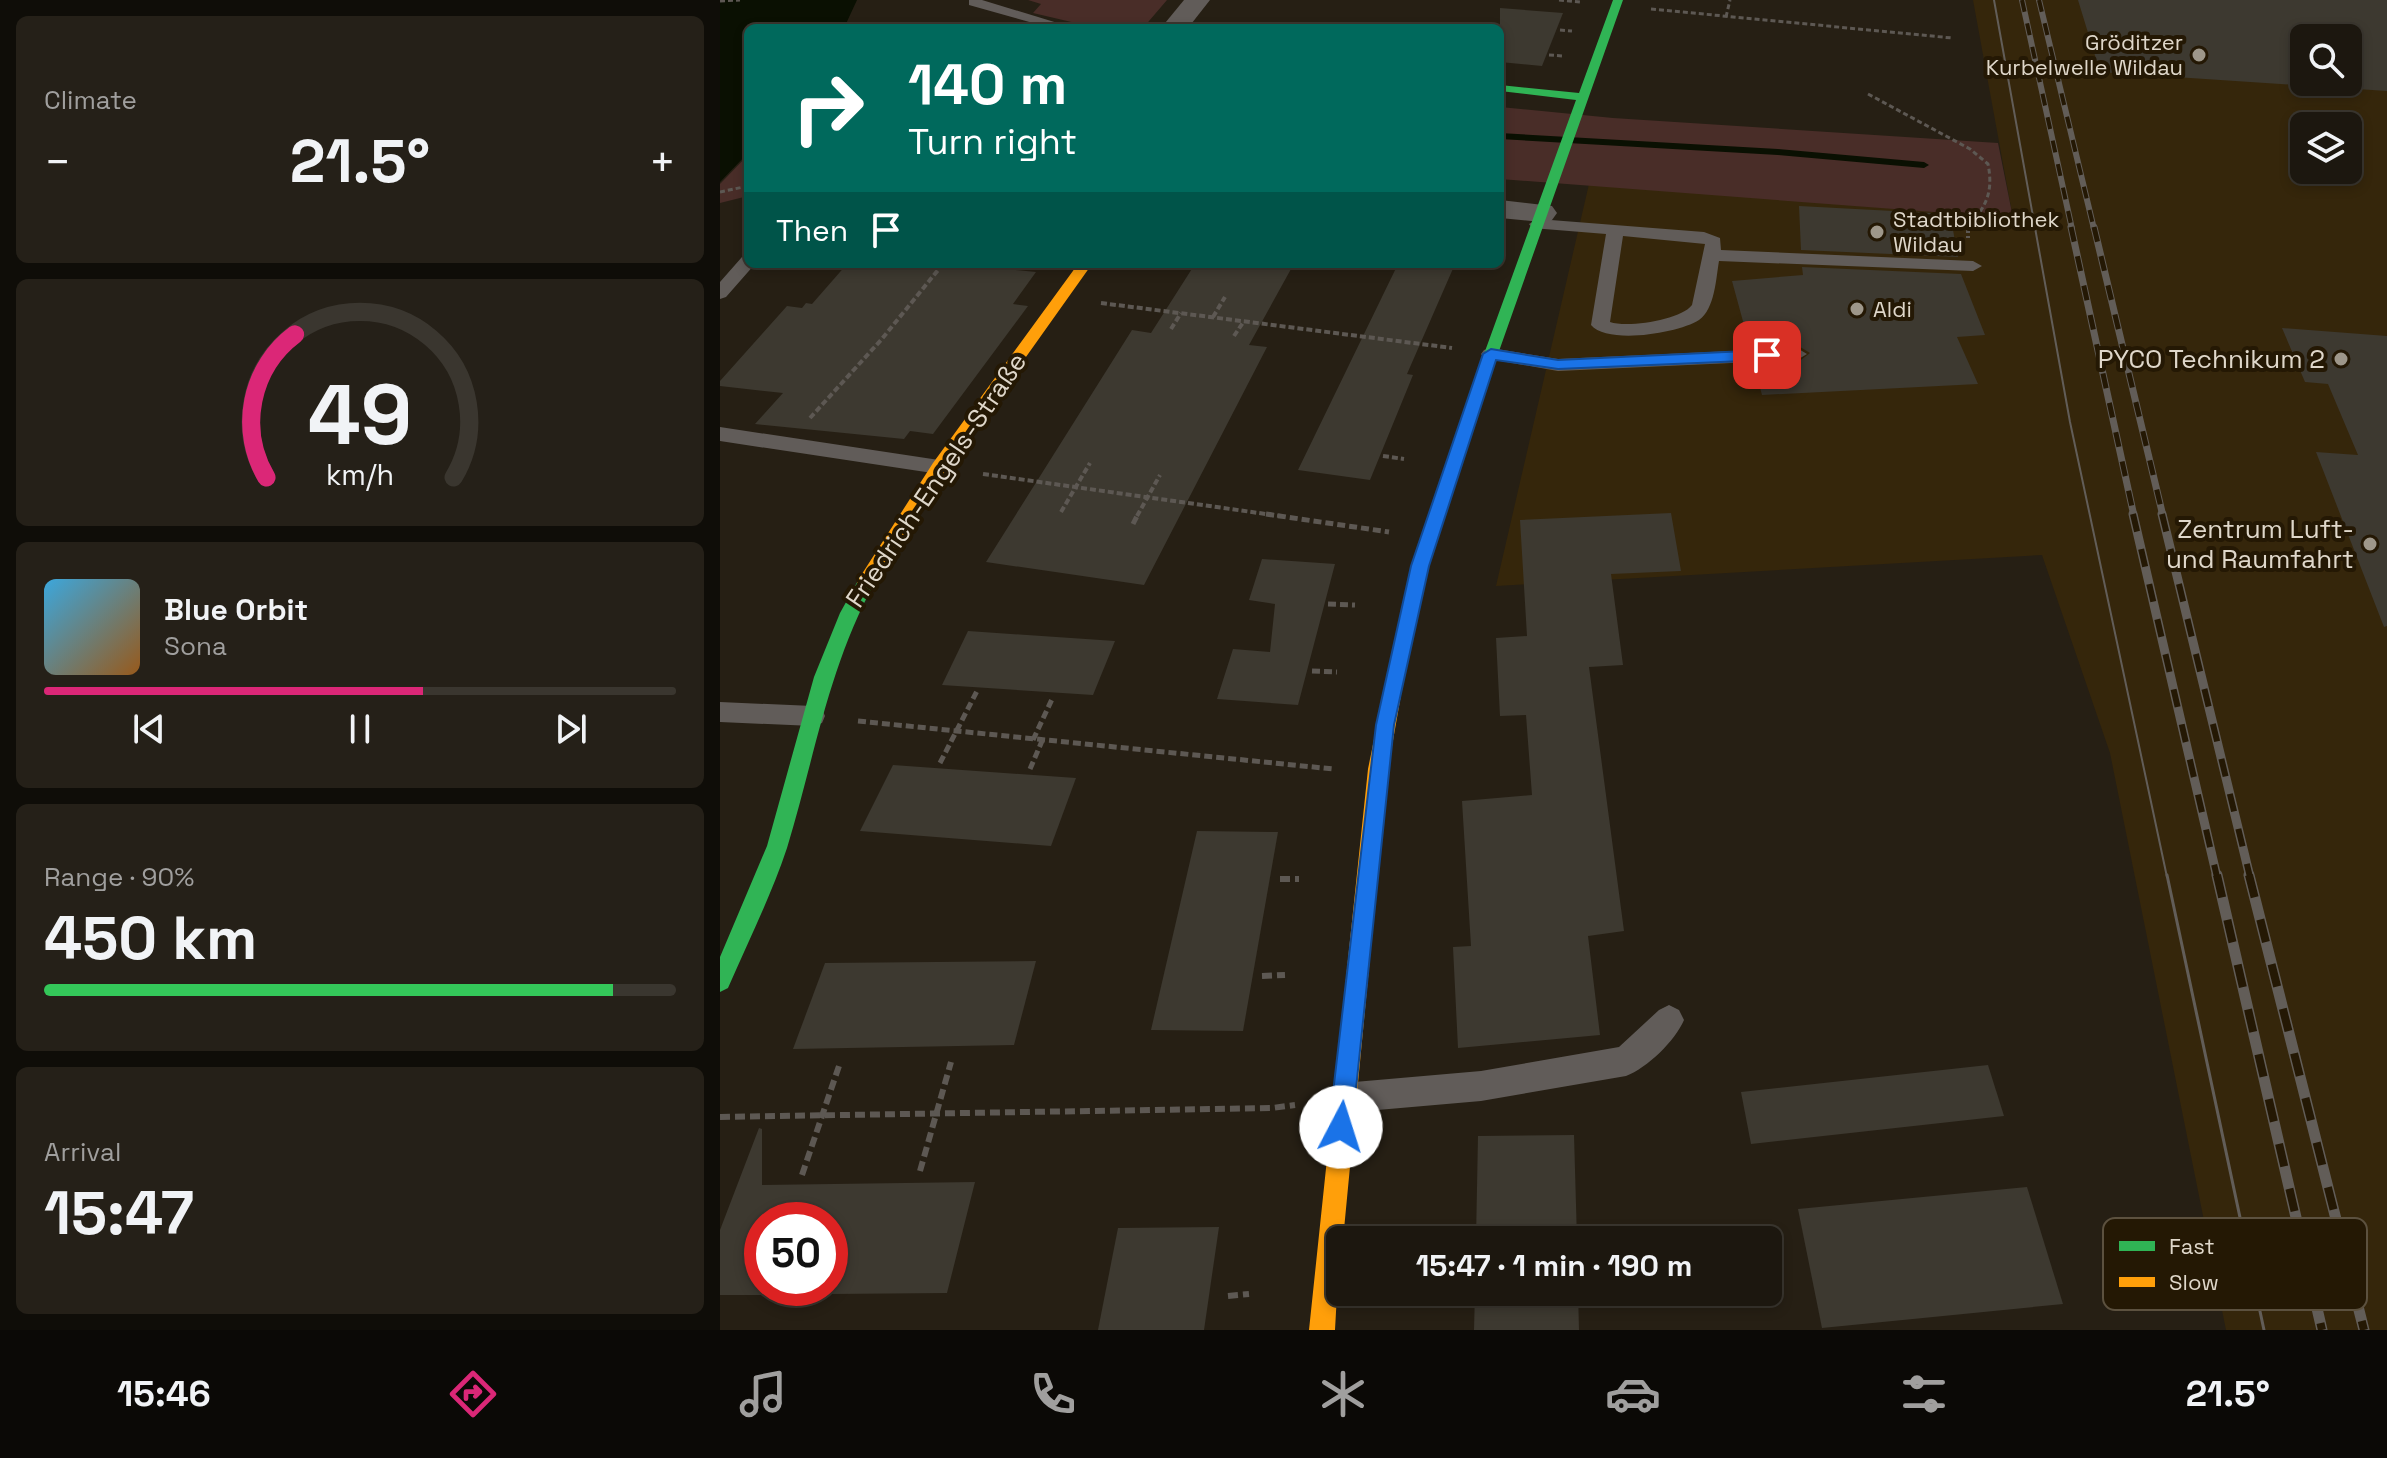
<!DOCTYPE html>
<meta charset="utf-8">
<style>
:root{--surface:#1c170f;--page:#252018;--text:#f1f3f6;--muted:#a09f9e;--line:#3a362f;--accent:#db2777}
body{margin:0;font-family:"Space Grotesk",sans-serif;background:var(--page);color:var(--text);height:100vh;display:flex;flex-direction:column;font-size:30px;white-space:nowrap}
*{box-sizing:border-box;margin:0}
p{font-size:26px;color:var(--muted)}
.icon{flex:none;width:44px;height:44px;fill:none;stroke:currentColor;stroke-width:2;stroke-linecap:round;stroke-linejoin:round}
.map{position:relative;flex:1;overflow:hidden}
.panel{display:flex;flex-direction:column;gap:16px;padding:16px;background:#0f0d08;width:720px}
.panel>*{flex:none}
.top-card{position:absolute;left:24px;top:24px;width:760px;height:244px;border-radius:12px;box-shadow:0 4px 12px #0003,0 0 0 2px var(--line);background:#00695c;color:#fff;overflow:hidden}
.buttons{position:absolute;left:1570px;top:24px;display:grid;gap:16px}
.buttons a{display:grid;place-items:center;width:72px;height:72px;border-radius:12px;background:var(--surface);box-shadow:0 4px 12px #0003,0 0 0 2px var(--line);font-size:40px}
.speed{position:absolute;left:24px;top:1202px;display:flex;gap:16px;font-size:40px;font-weight:700;text-align:center}
.speed>*{display:grid;place-content:center;width:104px;height:104px;border-radius:50%;background:var(--surface);box-shadow:0 4px 12px #0003,0 0 0 2px var(--line);line-height:1}
.speed .limit{border:12px solid #d22;background:#fff;color:#111}
.pin{position:absolute;display:grid;place-items:center;width:68px;height:68px;color:#fff;margin:-34px;border-radius:16px;box-shadow:0 4px 12px #0006}
.me{position:absolute;width:88px;margin:-44px;rotate:5deg;stroke-linejoin:round;filter:drop-shadow(0 0 6px #0008)}
.turn{display:flex;align-items:center;gap:28px;height:168px;padding:0 32px;font-size:36px}
.turn .icon{width:104px;height:104px;stroke-width:2.5}
.turn b{display:block;font-size:56px;line-height:68px}
.then{display:flex;align-items:center;height:76px;padding:0 32px;background:#0003;gap:16px;font-size:30px}
.big{font-size:60px;font-weight:800;line-height:1.1}
.panel .tile{flex:1;display:flex;flex-direction:column;justify-content:center;gap:12px;min-width:0;padding:0 28px;border-radius:12px;background:var(--page)}
.panel .dial{align-items:center;gap:0}
.dial svg{height:208px;overflow:visible;fill:none;stroke:var(--line);stroke-width:7;stroke-linecap:round;text-anchor:middle}
.dial text{fill:var(--text);stroke:none}
.song{display:flex;align-items:center;gap:24px}
.cover{width:96px;height:96px;border-radius:12px;background:linear-gradient(135deg,hsl(200 70% 55%),hsl(30 70% 35%))}
.played{height:8px;border-radius:4px;background:linear-gradient(90deg,var(--accent) 60%,var(--line) 60%)}
.keys{display:flex;justify-content:space-around;direction:ltr}
.heat{display:flex;justify-content:space-between;align-items:center;font-size:44px;direction:ltr}
.charge{height:12px;border-radius:6px;background:linear-gradient(90deg,#34c759 90%,var(--line) 0)}
.trip{position:absolute;left:606px;top:1226px;width:456px;height:80px;border-radius:12px;background:var(--surface);box-shadow:0 4px 12px #0003,0 0 0 2px var(--line);font-weight:800;line-height:80px;text-align:center}
.tabs{display:flex;height:128px;justify-content:space-around;align-items:center;background:#0b0906;color:var(--muted)}
.tabs .icon{width:56px;height:56px}
.tabs .selected{color:var(--accent)}
.tabs b{font-size:36px;color:var(--text)}
main{display:flex;flex:1;min-height:0}
.map>svg:first-child{display:block}
</style>
<main>
<section class="panel">
<div class="tile"><p>Climate</p>
<div class="heat"><a>−</a><b class="big">21.5°</b><a>+</a></div>
</div>
<div class="tile dial"><svg viewBox="0 0 100 80">
<path d="M14 69A42 42 0 1 1 86 69"/>
<path d="M14 69A42 42 0 0 1 25 14" stroke="#db2777"/>
<text x="50" y="56" font-size="32" font-weight="700">49</text>
<text x="50" y="72" font-size="11">km/h</text>
</svg></div>
<div class="tile">
<div class="song"><i class="cover"></i><div><b>Blue Orbit</b><p>Sona</p></div></div>
<div class="played"></div>
<div class="keys"><svg class="icon" aria-label="previous" viewBox="0 0 24 24"><path d="M18 5L8 12l10 7zM5 5v14"/></svg><svg class="icon" aria-label="pause" viewBox="0 0 24 24"><path d="M8 5v14M16 5v14"/></svg><svg class="icon" aria-label="next" viewBox="0 0 24 24"><path d="M6 5l10 7-10 7zM19 5v14"/></svg></div>
</div>
<div class="tile"><p>Range · 90%</p><b class="big">450 km</b><div class="charge"></div></div>
<div class="tile"><p>Arrival</p><b class="big">15:47</b></div>
</section>
<div class="map">
<svg width="1667" height="1330" viewBox="0 0 1667 1330">
<rect width="100%" height="100%" fill="#261f14"/>
<path fill="#35260b" fill-rule="evenodd" d="M1253 0H1667V1330H1506L1390 753 1322 555 776 586 869 184 1293 218ZM1584 38H1628V82H1584ZM1584 126H1628V170H1584Z"/>
<g fill="#492d28">
<path d="M308 0H447L423 28H377L313 13 321 4Z"/>
<path d="M780 107 893 118 1278 143 1293 218 780 179Z"/>
<path d="M28 155V196L0 203V184Z"/>
</g>
<path fill="#0a1002" d="M0 0H137L124 28H28V153L0 182Z"/>
<g fill="none" stroke-linecap="round" stroke-linejoin="round">
<path fill="#0a1002" fill-rule="evenodd" d="M780 133 1058 149 1204 162 1209 165 1204 168 1058 155 780 139Z"/>
</g>
<g fill="#3d3930" fill-rule="evenodd">
<path d="M1358 0H1667V91L1380 72ZM1584 38H1628V82H1584Z"/>
<path d="M780 8 843 13 822 66 780 62Z"/>
<path d="M1079 206 1230 214 1238 257 1081 250Z"/>
<path d="M127 264H236L316 272 293 304 308 306 213 434 190 431 184 439 35 424 63 393 0 386V381L67 306 82 308 86 303 92 304Z"/>
<path d="M475 264H528L571 269 529 345 547 347 424 585 266 562 412 330 431 333Z"/>
<path d="M678 264H735L687 374 693 375 650 480 578 470Z"/>
<path d="M1082 267 1241 274 1265 335 1237 337 1258 384 1042 395 1034 365 1077 363 1090 353 1077 345 1030 347 1012 281 1083 275Z"/>
<path d="M1562 328 1667 336V626L1664 627 1596 452 1638 455 1608 384 1585 382Z"/>
<path d="M951 513 961 571 891 574 903 665 869 667 904 931 868 936 880 1035 738 1048 733 947 751 946 742 801 812 795 806 715 780 716 776 638 807 636 800 520Z"/>
<path d="M542 559 615 564 578 705 497 699 513 649 550 652 555 604 529 600Z"/>
<path d="M248 631 395 641 373 695 222 685Z"/>
<path d="M173 765 356 778 331 846 140 831Z"/>
<path d="M477 831 558 832 523 1031 431 1030Z"/>
<path d="M316 961 294 1045 73 1049 105 963Z"/>
<path d="M1268 1065 1284 1116 1031 1144 1021 1092Z"/>
<path d="M39 1128 42 1129V1185L255 1182 227 1293 110 1294V1220H42V1295H0V1230Z"/>
<path d="M854 1135 857 1240H756L758 1136Z"/>
<path d="M1307 1187 1343 1304 1102 1328 1078 1209Z"/>
<path d="M499 1227 484 1330H378L398 1228Z"/>
<path d="M755 1292H858L859 1330H754Z"/>
</g>
<g fill="none" stroke-linecap="round" stroke-linejoin="round">
<g stroke="#5d5853" stroke-width="3" stroke-dasharray="5 3" stroke-linecap="butt">
<path d="M839 0 861 2"/>
<path d="M0 1 20 0"/>
<path d="M931 9 1232 38"/>
<path d="M1006 17 1010 0"/>
<path d="M840 30 852 31"/>
<path d="M829 55 843 56"/>
<path d="M1148 94 1250 149 1268 164C1274 194 1265 208 1246 229"/>
<path d="M0 192 28 186"/>
</g>
<g stroke="#5d5853" stroke-width="4" stroke-dasharray="6 3" stroke-linecap="butt">
<path d="M1248 227V238"/>
<path d="M381 303 732 348"/>
<path d="M493 317 505 297"/>
<path d="M451 329 461 313"/>
<path d="M514 336 524 321"/>
<path d="M90 418 161 340 223 264"/>
<path d="M663 456 684 459"/>
<path d="M263 474 560 516"/>
<path d="M341 512 370 463"/>
<path d="M417 516 440 475"/>
</g>
<g stroke="#5d5853" stroke-width="5" stroke-dasharray="8 4" stroke-linecap="butt">
<path d="M546 514 669 532"/>
<path d="M413 524 418 514"/>
<path d="M608 604 635 605"/>
<path d="M592 671 617 672"/>
<path d="M138 721 613 769"/>
<path d="M313 740 333 697"/>
<path d="M220 763 257 691"/>
<path d="M310 769 322 741"/>
</g>
<g stroke="#5d5853" stroke-width="6" stroke-dasharray="10 5" stroke-linecap="butt">
<path d="M560 879H579"/>
<path d="M542 976 565 975"/>
<path d="M0 1117 552 1108 575 1105"/>
<path d="M200 1171 231 1062"/>
<path d="M82 1175 120 1063"/>
<path d="M508 1296 529 1294"/>
</g>
<g fill="#615c59" fill-rule="evenodd">
<path d="M249 0H262L354 28H331L249 5Z"/>
<path d="M818 219 984 232 1000 238 1001 250 1253 261 1262 266 1253 271 999 261C996 278 995 309 979 320 959 333 888 345 871 325L886 234 812 228 809 224ZM903 236 985 244 972 305C961 320 908 328 890 322Z"/>
<path d="M28 256V264H35L6 297 0 299V282L22 257Z"/>
<path d="M771 348 838 359 1077 348 1087 354 1077 360 838 371 764 358 761 354 764 350Z"/>
<path d="M0 427 219 460 226 462 229 467 226 472 219 474 0 441Z"/>
<path d="M0 702 93 706 102 709 105 716 102 723 93 726 0 722Z"/>
<path d="M949 1005 959 1010 964 1020C955 1041 927 1068 906 1076L761 1101 623 1113 612 1109 608 1098 612 1087 623 1083 761 1071 899 1047 939 1010Z"/>
</g>
<g fill="#615c59" fill-rule="evenodd">
<path d="M464 0H490L468 28H441Z"/>
<path d="M780 200 832 206 837 213 832 220 821 222 780 218Z"/>
</g>
<g fill="#30b455" fill-rule="evenodd">
<path d="M893 0H903L778 354 708 566 681 695 678 700H666L663 695 692 566 764 354 856 100 780 91V85L859 93Z"/>
<path d="M146 575 155 582C108 668 95 756 67 848 51 896 28 942 8 988L0 992V957L47 846 94 677 120 613 140 577Z"/>
</g>
<g fill="#ff9f0a" fill-rule="evenodd">
<path d="M358 264H372L225 471 152 587H140L137 582 140 577 213 463Z"/>
<path d="M672 687 678 690 681 695 668 769 623 1240H620L615 1330H589L648 769 663 695 666 690Z"/>
</g>
<path stroke="#625d58" stroke-width="2" d="M1274 0 1350 422 1447 877"/>
<path stroke="#625d58" stroke-width="3" d="M1447 875 1544 1330"/>
<g stroke="#625d58" stroke-width="6">
<g id="rail-far3">
<path d="M1302 0 1352 229"/>
<path d="M1319 0 1374 229"/>
</g>
</g>
<g stroke="#625d58" stroke-width="7">
<g id="rail-far2">
<path d="M1351 227 1414 516"/>
<path d="M1374 227 1443 516"/>
</g>
</g>
<g stroke="#625d58" stroke-width="9">
<g id="rail-far1">
<path d="M1413 514 1497 877"/>
<path d="M1442 514 1530 877"/>
</g>
</g>
<g stroke="#625d58" stroke-width="11">
<g id="rail">
<path d="M1497 875 1602 1330"/>
<path d="M1529 875 1644 1330"/>
</g>
</g>
<use href="#rail-far3" stroke="#241804" stroke-width="4" stroke-dasharray="12" stroke-linecap="butt"/>
<use href="#rail-far2" stroke="#241804" stroke-width="5" stroke-dasharray="15" stroke-linecap="butt"/>
<use href="#rail-far1" stroke="#241804" stroke-width="6" stroke-dasharray="18" stroke-linecap="butt"/>
<use href="#rail" stroke="#241804" stroke-width="8" stroke-dasharray="23" stroke-linecap="butt"/>
</g>
<path fill="#1a73e8" stroke="#114b97" stroke-width="2" d="M771 349 838 360 1047 350 1054 355 1047 360 838 369 776 360 709 566 674 725 632 1127 629 1136 621 1139 612 1136 609 1127 656 725 691 566 763 354Z"/>
<g fill="#9e978a" stroke="#241804" stroke-width="3">
<circle cx="1479" cy="55" r="8"/>
<circle cx="1157" cy="232" r="8"/>
<circle cx="1137" cy="309" r="8"/>
<circle cx="1621" cy="359" r="8"/>
<circle cx="1650" cy="544" r="8"/>
</g>
<g text-anchor="middle" dominant-baseline="central" stroke-width="8" stroke-linejoin="round" paint-order="stroke">
<g font-size="22" fill="#dfd7ca" stroke="#241804" text-anchor="start">
<text x="1463" y="42" text-anchor="end">Gröditzer<tspan x="1463" dy="25">Kurbelwelle Wildau</tspan></text>
<text x="1173" y="219">Stadtbibliothek<tspan x="1173" dy="25">Wildau</tspan></text>
<text x="1153" y="309">Aldi</text>
</g>
<g font-size="26" fill="#dfd7ca" stroke="#241804" text-anchor="end">
<text x="1605" y="359">PYCO Technikum 2</text>
<text x="1634" y="529">Zentrum Luft-<tspan x="1634" dy="30">und Raumfahrt</tspan></text>
</g>
<g font-size="26" fill="#dfd7ca" stroke="#241804">
<text transform="translate(216 480) rotate(-56)">Friedrich-Engels-Straße</text>
</g>
</g>
<rect x="1383" y="1218" width="264" height="92" rx="12" fill="#241804" stroke="#5c513f" stroke-width="2"/>
<rect x="1399" y="1241" width="36" height="10" fill="#30b455"/>
<rect x="1399" y="1277" width="36" height="10" fill="#ff9f0a"/>
<g font-size="22" fill="#dfd7ca">
<text x="1449" y="1254">Fast</text>
<text x="1449" y="1290">Slow</text>
</g>
</svg>
<div class="buttons">
<a><svg class="icon" aria-label="search" viewBox="0 0 24 24"><circle cx="10" cy="10" r="6"/><path d="M15 15l6 6"/></svg></a>
<a><svg class="icon" aria-label="layers" viewBox="0 0 24 24"><path d="M12 4l9 5-9 5-9-5zM3 14l9 5 9-5"/></svg></a>
</div>
<div class="speed"><div class="limit">50</div></div>
<div class="pin" style="left:1047px;top:355px;background:#d93025"><svg class="icon" aria-label="arrive" viewBox="0 0 24 24"><path d="M6 21V4h12l-3 4 3 4H6"/></svg></div>
<svg class="me" style="left:621px;top:1127px" viewBox="-20 -20 40 40"><circle r="19" fill="#fff"/><path d="M0-13L10 11 0 6-10 11z" fill="#1a73e8"/></svg>
<div class="trip">15:47 · 1 min · 190 m</div>
<div class="top-card">
<div class="turn"><svg class="icon" aria-label="right" viewBox="0 0 24 24"><path d="M7 20v-9h11M14 6l5 5-5 5"/></svg><div><b>140 m</b>Turn right</div></div>
<div class="then">Then<svg class="icon" aria-label="arrive" viewBox="0 0 24 24"><path d="M6 21V4h12l-3 4 3 4H6"/></svg></div>
</div>
</div>
</main>
<nav class="tabs">
<b>15:46</b>
<svg class="icon selected" aria-label="directions" viewBox="0 0 24 24"><path d="M12 3l9 9-9 9-9-9zM9 14v-3h6M13 9l2 2-2 2"/></svg>
<svg class="icon" aria-label="music" viewBox="0 0 24 24"><path d="M9 18V5l10-2v13"/><circle cx="6" cy="18" r="3"/><circle cx="16" cy="16" r="3"/></svg>
<svg class="icon" aria-label="phone" viewBox="0 0 24 24"><path d="M5 4h4l2 5-3 2q2 4 5 5l2-3 5 2v4C11 20 4 13 5 4z"/></svg>
<svg class="icon" aria-label="climate" viewBox="0 0 24 24"><path d="M12 3v18M4 7l16 10M4 17L20 7"/></svg>
<svg class="icon" aria-label="car" viewBox="0 0 24 24"><path d="M5 17H2v-5l4-1 3-4h7l3 4 3 1v5h-3M9 17h6M6 11h13"/><circle cx="7" cy="17" r="2"/><circle cx="17" cy="17" r="2"/></svg>
<svg class="icon" aria-label="filters" viewBox="0 0 24 24"><path d="M4 7h16M4 17h16"/><circle cx="9" cy="7" r="2"/><circle cx="15" cy="17" r="2"/></svg>
<b>21.5°</b>
</nav>
